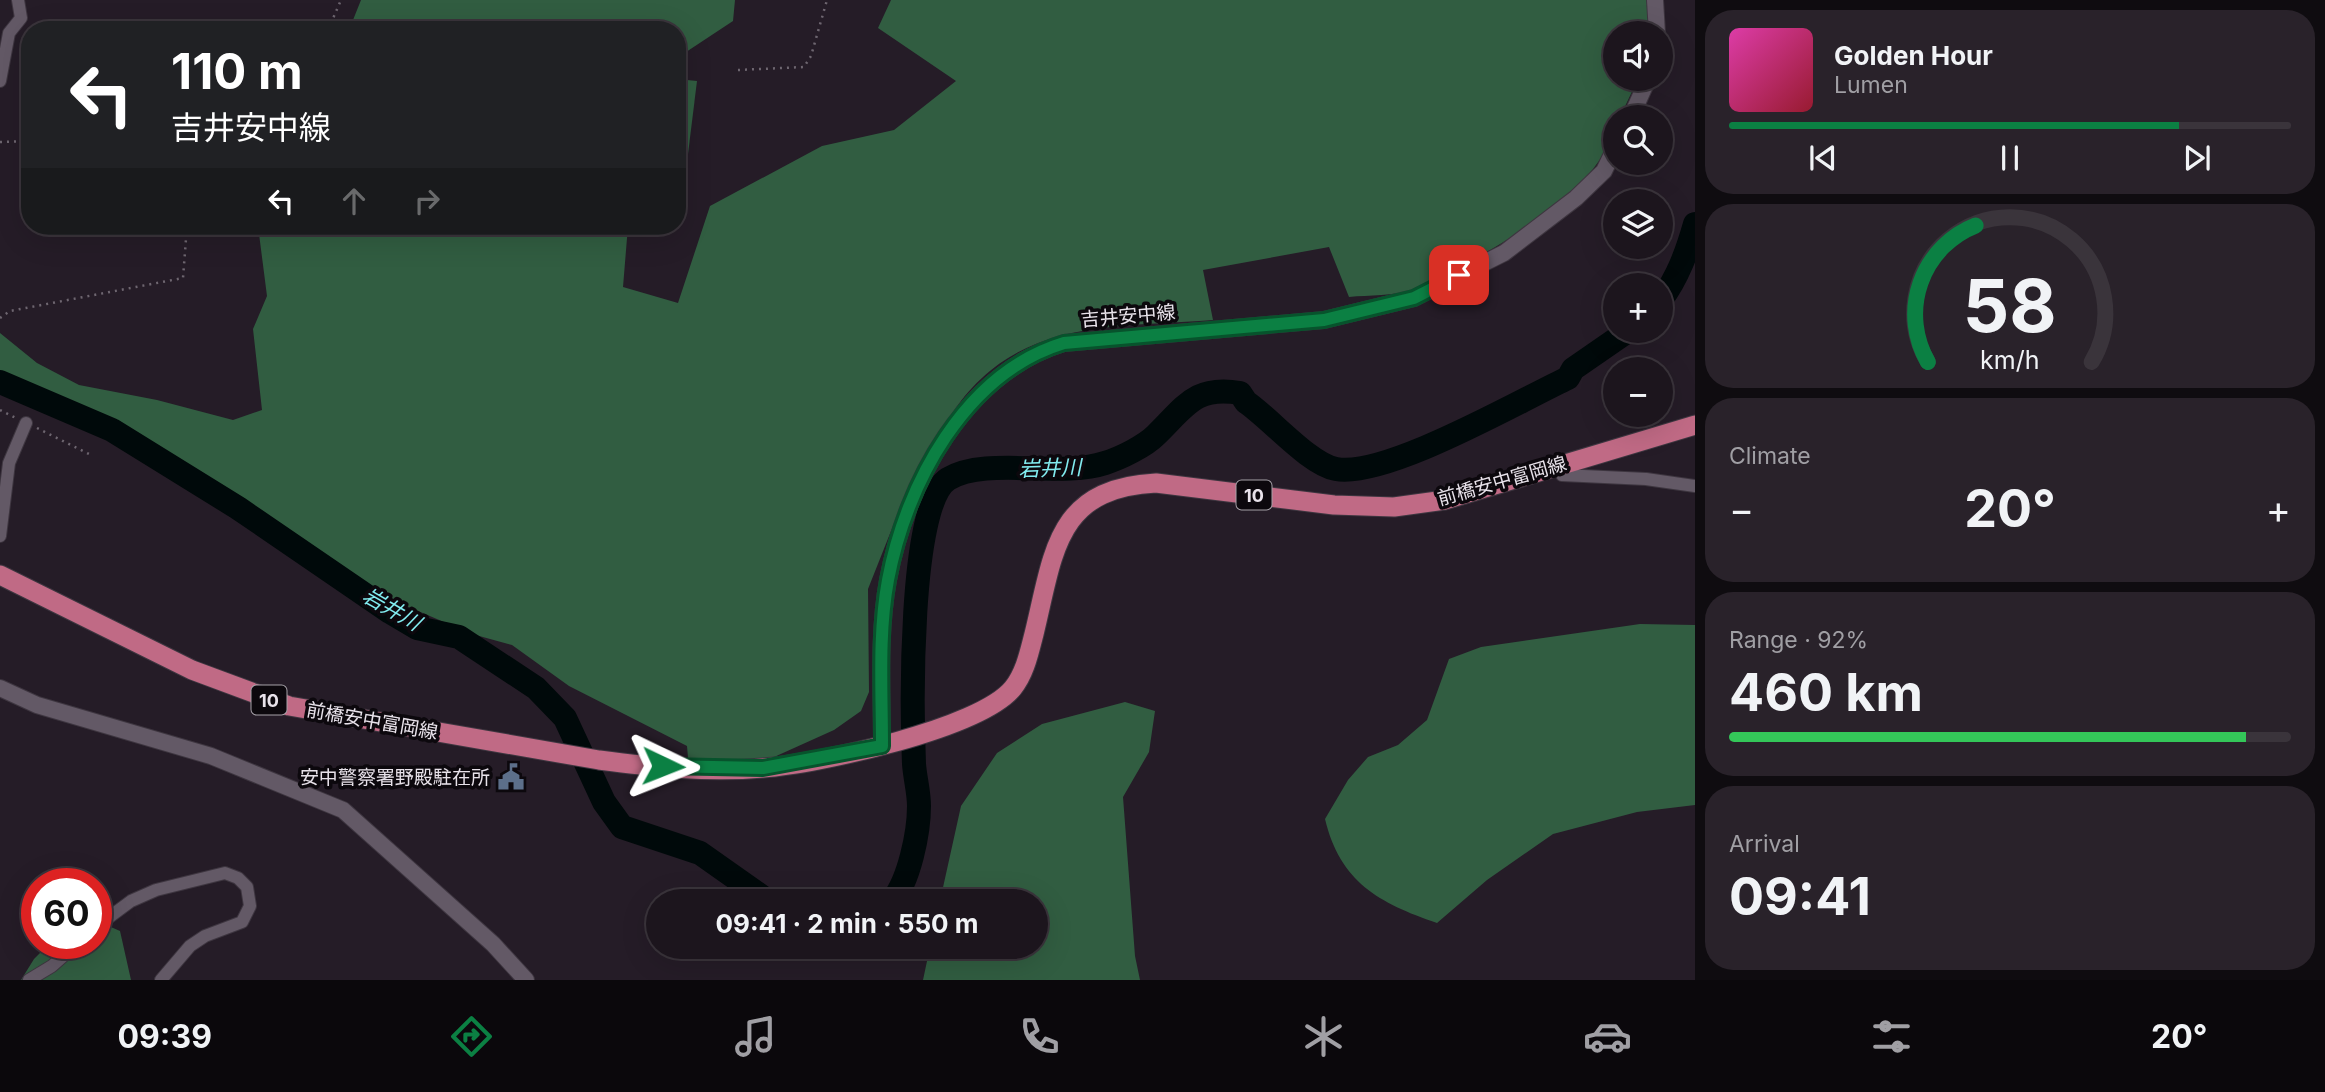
<!DOCTYPE html>
<meta charset="utf-8">
<style>
:root{--surface:#1c151d;--page:#29222a;--text:#f1f3f6;--muted:#a09fa4;--line:#3a343b;--accent:#0b8043}
body{margin:0;font-family:Inter,"Noto Sans JP",sans-serif;background:var(--page);color:var(--text);height:100vh;display:flex;flex-direction:column;font-size:26px;white-space:nowrap}
*{box-sizing:border-box;margin:0}
p{font-size:23px;color:var(--muted)}
.icon{flex:none;width:38px;height:38px;fill:none;stroke:currentColor;stroke-width:2;stroke-linecap:round;stroke-linejoin:round}
.map{position:relative;flex:1;overflow:hidden}
.panel{display:flex;flex-direction:column;gap:10px;padding:10px;background:#0f0c10;width:630px}
.panel>*{flex:none}
.guide{position:absolute;left:21px;top:21px;width:665px;height:214px;border-radius:28px;box-shadow:0 7px 28px #0002,0 0 0 2px var(--line);background:#202124;color:#fff;overflow:hidden}
.buttons{position:absolute;left:1603px;top:21px;display:grid;gap:14px}
.buttons a{display:grid;place-items:center;width:70px;height:70px;border-radius:50%;background:var(--surface);box-shadow:0 7px 28px #0002,0 0 0 2px var(--line);font-size:35px}
.speed{position:absolute;left:21px;top:868px;display:flex;gap:14px;font-size:35px;font-weight:700;text-align:center}
.speed>*{display:grid;place-content:center;width:91px;height:91px;border-radius:50%;background:var(--surface);box-shadow:0 7px 28px #0002,0 0 0 2px var(--line);line-height:1}
.speed .limit{border:10px solid #d22;background:#fff;color:#111}
.pin{position:absolute;display:grid;place-items:center;width:60px;height:60px;color:#fff;margin:-30px;border-radius:14px;box-shadow:0 4px 10px #0006}
.me{position:absolute;width:77px;margin:-38px;rotate:92deg;stroke-linejoin:round;filter:drop-shadow(0 0 5px #0008)}
.turn{display:flex;align-items:center;gap:24px;height:147px;padding:0 35px;font-size:32px}
.turn .icon{width:91px;height:91px;stroke-width:2.5}
.turn b{display:block;font-size:49px;line-height:60px}
.lanes{display:flex;align-items:center;height:66px;padding:0 35px;background:#0003;justify-content:center;gap:35px;direction:ltr}
.lanes .off{opacity:.35}
.big{font-size:52px;font-weight:700;line-height:1.1}
.panel .card{flex:1;display:flex;flex-direction:column;justify-content:center;gap:10px;min-width:0;padding:0 24px;border-radius:28px;background:var(--page)}
.panel .dial{align-items:center;gap:0}
.dial svg{height:182px;overflow:visible;fill:none;stroke:var(--line);stroke-width:7;stroke-linecap:round;text-anchor:middle}
.dial text{fill:var(--text);stroke:none}
.song{display:flex;align-items:center;gap:21px}
.cover{width:84px;height:84px;border-radius:10px;background:linear-gradient(135deg,hsl(320 70% 55%),hsl(350 70% 35%))}
.played{height:7px;border-radius:4px;background:linear-gradient(90deg,var(--accent) 80%,var(--line) 80%)}
.keys{display:flex;justify-content:space-around;direction:ltr}
.heat{display:flex;justify-content:space-between;align-items:center;font-size:38px;direction:ltr}
.charge{height:10px;border-radius:5px;background:linear-gradient(90deg,#34c759 92%,var(--line) 0)}
.trip{position:absolute;left:646px;top:889px;width:402px;height:70px;border-radius:35px;background:var(--surface);box-shadow:0 7px 28px #0002,0 0 0 2px var(--line);font-weight:700;line-height:70px;text-align:center}
.menu{display:flex;height:112px;justify-content:space-around;align-items:center;background:#0b080c;color:var(--muted)}
.menu .icon{width:49px;height:49px}
.menu .selected{color:var(--accent)}
.menu b{font-size:32px;color:var(--text)}
main{display:flex;flex:1;min-height:0}
.map>svg:first-child{display:block}
</style>
<main>
<div class="map">
<svg width="1695" height="980" viewBox="0 0 1695 980">
<rect width="100%" height="100%" fill="#251c27"/>
<g fill="#315d41">
<path d="M361 0H735L733 21 677 58V30H349Z"/>
<path d="M891 0H1648V33H1615V79H1638L1620 117H1615C1615 182 1498 248 1447 273 1437 278 1425 287 1413 290 1394 296 1369 295 1349 297L1329 247 1203 270 1213 320C1108 328 1013 318 949 418L893 526 868 589 869 692 861 711 834 730 763 762 688 758 687 746 569 686 512 645 472 634 397 602 119 423 0 373V333L37 363 79 385 157 400 233 420 262 410 253 329 267 296 258 226H628L623 287 678 303 710 206 822 146 894 130 956 81 878 28Z"/>
<path d="M677 79 697 81 687 162 677 165Z"/>
<path d="M1640 624 1695 625V805L1637 812 1553 834 1487 880 1437 923C1379 903 1340 882 1325 819L1348 780 1368 757 1398 745 1427 720 1449 659 1481 647Z"/>
<path d="M1125 702 1155 711 1149 752 1123 797 1135 956 1140 980H923L930 947H1036V901H940L961 806 997 753 1042 724Z"/>
<path d="M104 924 120 931 131 980H21L34 959 50 943H96V925Z"/>
</g>
<g fill="none" stroke-linecap="round" stroke-linejoin="round">
<g stroke="#00090a" stroke-width="24">
<path d="M1661 300C1678 277 1687 252 1695 224"/>
<path d="M0 382 112 430 238 508 390 612 417 628 459 637 536 688 565 718 604 802 622 827 700 853 768 901"/>
<path d="M892 901C909 881 919 833 919 806 919 792 915 778 914 764 912 715 908 504 948 479 986 456 1060 478 1105 463 1121 458 1145 446 1156 435 1185 407 1195 385 1240 393L1246 402C1271 419 1309 464 1336 469 1386 478 1519 401 1568 378L1573 369 1628 331"/>
</g>
<g stroke="#3e3640" stroke-width="14">
<g id="street">
<path d="M0 81 9 33 21 18 18 0"/>
<path d="M1558 465 1562 475 1646 479 1695 486"/>
<path d="M0 536 9 463 26 423"/>
<path d="M96 927 131 901 156 890 225 873 238 878 247 887 250 906 242 922 205 936 190 946 161 980"/>
<path d="M29 980 52 966 78 943"/>
</g>
</g>
<g stroke="#3e3640" stroke-width="18">
<g id="secondary">
<path d="M1655 0 1657 33"/>
<path d="M1631 117 1648 79"/>
<path d="M0 688 37 705 211 756 343 810 493 944 526 980"/>
<path d="M882 746C882 691 878 634 888 580 906 483 965 373 1064 343L1324 320 1414 298 1504 253 1576 198 1604 171 1615 148"/>
</g>
</g>
<g stroke="#3e3640" stroke-width="21">
<path id="primary" d="M0 575 192 670 289 706 599 760C652 767 709 773 763 768 817 764 980 729 1013 688 1025 673 1029 653 1034 634 1054 553 1055 488 1156 483L1334 505 1394 507 1445 500 1695 425"/>
</g>
<g stroke="#6e6670" stroke-width="2.5" stroke-dasharray="2 5" stroke-linecap="butt">
<path d="M328 30 341 0"/>
<path d="M738 70 804 67 811 56 827 0"/>
<path d="M0 142 30 141"/>
<path d="M0 318 10 311 183 278 187 226"/>
<path d="M0 410 16 418"/>
<path d="M37 428 89 454"/>
</g>
<use href="#street" stroke="#635966" stroke-width="12"/>
<use href="#secondary" stroke="#635966" stroke-width="16"/>
<use href="#primary" stroke="#c06a85" stroke-width="19"/>
</g>
<g fill="none" stroke-linecap="round" stroke-linejoin="round">
<g stroke="#07532c" stroke-width="18">
<path id="route" d="M663 766 763 768 882 746C882 691 878 634 888 580 906 484 965 373 1064 343L1324 320 1414 298 1459 275"/>
</g>
<use href="#route" stroke="#0b8043" stroke-width="12"/>
</g>
<defs>
<g id="civic-bare" transform="scale(2.1)"><path d="M-.6-6.5H3V-4.5H.6V-3L4-1V1h2V6H-6V1h2V-1L-.6-3ZM-1.2 2.5V6h2.4V2.5Z" fill="#5c6f8a" stroke="#0c080d" stroke-width="2.5" paint-order="stroke"/></g>
</defs>
<g fill-rule="evenodd">
<use href="#civic-bare" x="511" y="777"/>
</g>
<g text-anchor="middle" dominant-baseline="central" stroke-width="7" stroke-linejoin="round" paint-order="stroke">
<g fill="#0c080d" stroke="#a6a1a8" stroke-width="2">
<rect x="1236.5" y="480.5" width="35" height="29" rx="5"/>
<rect x="251.5" y="685.5" width="35" height="29" rx="5"/>
</g>
<g font-size="18" font-weight="bold" fill="#e8e2ea">
<text x="1254" y="495">10</text>
<text x="269" y="700">10</text>
</g>
<g font-size="19" fill="#e8e2ea" stroke="#0c080d">
<text transform="translate(1128 316) rotate(-5)">吉井安中線</text>
<text transform="translate(1502 481) rotate(-16)">前橋安中富岡線</text>
<text transform="translate(372 721) rotate(10)">前橋安中富岡線</text>
</g>
<g font-size="19" fill="#e8e2ea" stroke="#0c080d" text-anchor="end">
<text x="490" y="777">安中警察署野殿駐在所</text>
</g>
<g font-size="21" font-style="italic" fill="#82ecf0" stroke="#0c080d">
<text transform="translate(1050 468) rotate(-2)">岩井川</text>
<text transform="translate(392 609) rotate(30)">岩井川</text>
</g>
</g>
</svg>
<div class="buttons">
<a><svg class="icon" aria-label="sound" viewBox="0 0 24 24"><path d="M4 9h4l5-4v14l-5-4H4zM17 9q2 3 0 6"/></svg></a>
<a><svg class="icon" aria-label="search" viewBox="0 0 24 24"><circle cx="10" cy="10" r="6"/><path d="M15 15l6 6"/></svg></a>
<a><svg class="icon" aria-label="layers" viewBox="0 0 24 24"><path d="M12 4l9 5-9 5-9-5zM3 14l9 5 9-5"/></svg></a>
<a>+</a>
<a>−</a>
</div>
<div class="speed"><div class="limit">60</div></div>
<div class="pin" style="left:1459px;top:275px;background:#d93025"><svg class="icon" aria-label="arrive" viewBox="0 0 24 24"><path d="M6 21V4h12l-3 4 3 4H6"/></svg></div>
<svg class="me" style="left:663px;top:766px" viewBox="-20 -20 40 40"><path d="M0-17L14 15 0 8-14 15z" fill="#0b8043" stroke="#fff" stroke-width="4"/></svg>
<div class="trip">09:41 · 2 min · 550 m</div>
<div class="guide">
<div class="turn"><svg class="icon" aria-label="left" viewBox="0 0 24 24"><path d="M17 20v-9H6M10 6l-5 5 5 5"/></svg><div><b>110 m</b>吉井安中線</div></div>
<div class="lanes"><svg class="icon" aria-label="left" viewBox="0 0 24 24"><path d="M17 20v-9H6M10 6l-5 5 5 5"/></svg><svg class="icon off" aria-label="ahead" viewBox="0 0 24 24"><path d="M12 20V5M6 11l6-6 6 6"/></svg><svg class="icon off" aria-label="right" viewBox="0 0 24 24"><path d="M7 20v-9h11M14 6l5 5-5 5"/></svg></div>
</div>
</div>
<section class="panel">
<div class="card">
<div class="song"><i class="cover"></i><div><b>Golden Hour</b><p>Lumen</p></div></div>
<div class="played"></div>
<div class="keys"><svg class="icon" aria-label="previous" viewBox="0 0 24 24"><path d="M18 5L8 12l10 7zM5 5v14"/></svg><svg class="icon" aria-label="pause" viewBox="0 0 24 24"><path d="M8 5v14M16 5v14"/></svg><svg class="icon" aria-label="next" viewBox="0 0 24 24"><path d="M6 5l10 7-10 7zM19 5v14"/></svg></div>
</div>
<div class="card dial"><svg viewBox="0 0 100 80">
<path d="M14 69A42 42 0 1 1 86 69"/>
<path d="M14 69A42 42 0 0 1 35 9" stroke="#0b8043"/>
<text x="50" y="56" font-size="32" font-weight="700">58</text>
<text x="50" y="72" font-size="11">km/h</text>
</svg></div>
<div class="card"><p>Climate</p>
<div class="heat"><a>−</a><b class="big">20°</b><a>+</a></div>
</div>
<div class="card"><p>Range · 92%</p><b class="big">460 km</b><div class="charge"></div></div>
<div class="card"><p>Arrival</p><b class="big">09:41</b></div>
</section>
</main>
<nav class="menu">
<b>09:39</b>
<svg class="icon selected" aria-label="directions" viewBox="0 0 24 24"><path d="M12 3l9 9-9 9-9-9zM9 14v-3h6M13 9l2 2-2 2"/></svg>
<svg class="icon" aria-label="music" viewBox="0 0 24 24"><path d="M9 18V5l10-2v13"/><circle cx="6" cy="18" r="3"/><circle cx="16" cy="16" r="3"/></svg>
<svg class="icon" aria-label="phone" viewBox="0 0 24 24"><path d="M5 4h4l2 5-3 2q2 4 5 5l2-3 5 2v4C11 20 4 13 5 4z"/></svg>
<svg class="icon" aria-label="climate" viewBox="0 0 24 24"><path d="M12 3v18M4 7l16 10M4 17L20 7"/></svg>
<svg class="icon" aria-label="car" viewBox="0 0 24 24"><path d="M5 17H2v-5l4-1 3-4h7l3 4 3 1v5h-3M9 17h6M6 11h13"/><circle cx="7" cy="17" r="2"/><circle cx="17" cy="17" r="2"/></svg>
<svg class="icon" aria-label="filters" viewBox="0 0 24 24"><path d="M4 7h16M4 17h16"/><circle cx="9" cy="7" r="2"/><circle cx="15" cy="17" r="2"/></svg>
<b>20°</b>
</nav>
